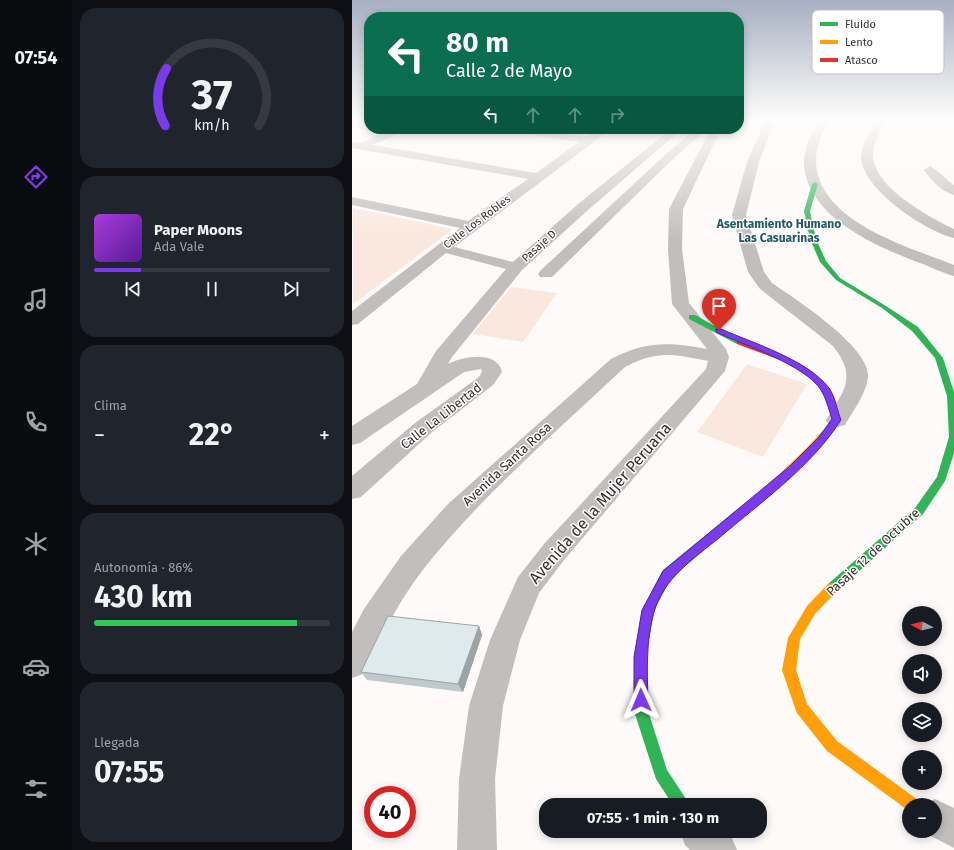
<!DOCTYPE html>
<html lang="es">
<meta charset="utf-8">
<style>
:root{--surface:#171b24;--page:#20242c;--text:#f1f3f6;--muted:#9ea1a6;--line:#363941;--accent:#7c3aed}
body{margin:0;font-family:"Fira Sans",sans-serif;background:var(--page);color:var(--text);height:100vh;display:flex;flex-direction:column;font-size:15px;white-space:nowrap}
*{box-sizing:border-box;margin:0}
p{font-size:13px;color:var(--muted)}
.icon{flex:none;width:22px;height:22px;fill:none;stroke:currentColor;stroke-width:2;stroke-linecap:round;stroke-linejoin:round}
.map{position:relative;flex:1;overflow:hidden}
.side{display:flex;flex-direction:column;gap:8px;padding:8px;background:#0d0f14;width:280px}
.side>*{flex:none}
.guide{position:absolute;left:12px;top:12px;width:380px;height:122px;border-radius:16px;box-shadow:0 2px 10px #0003;background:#0b6e4f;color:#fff;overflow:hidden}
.needle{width:26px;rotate:277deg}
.buttons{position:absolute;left:550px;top:606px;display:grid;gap:8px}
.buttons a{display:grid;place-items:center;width:40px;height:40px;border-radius:50%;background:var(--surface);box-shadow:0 2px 10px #0003;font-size:20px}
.speed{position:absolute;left:12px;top:786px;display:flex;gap:8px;font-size:20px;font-weight:700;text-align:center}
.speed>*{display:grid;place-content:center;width:52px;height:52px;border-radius:50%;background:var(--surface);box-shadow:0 2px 10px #0003;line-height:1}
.speed .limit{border:6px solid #d22;background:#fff;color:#111}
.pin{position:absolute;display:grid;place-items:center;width:34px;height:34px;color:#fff;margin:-41px -17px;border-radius:50% 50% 50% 0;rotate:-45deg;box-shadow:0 0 4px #0007}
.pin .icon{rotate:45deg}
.me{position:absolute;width:44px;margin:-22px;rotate:359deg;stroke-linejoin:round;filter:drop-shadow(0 0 3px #0008)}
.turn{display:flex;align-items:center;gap:14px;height:84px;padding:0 16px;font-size:18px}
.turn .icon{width:52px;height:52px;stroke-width:2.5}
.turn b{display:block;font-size:28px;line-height:34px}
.lanes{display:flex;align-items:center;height:38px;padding:0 16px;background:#0003;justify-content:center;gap:20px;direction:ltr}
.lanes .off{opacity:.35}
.big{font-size:30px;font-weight:700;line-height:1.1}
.side .card{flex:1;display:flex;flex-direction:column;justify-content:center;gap:6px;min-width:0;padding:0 14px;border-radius:16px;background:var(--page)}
.side .dial{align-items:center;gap:0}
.dial svg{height:104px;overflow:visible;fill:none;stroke:var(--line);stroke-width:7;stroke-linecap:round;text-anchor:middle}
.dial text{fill:var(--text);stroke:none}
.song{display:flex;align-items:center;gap:12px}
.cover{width:48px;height:48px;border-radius:6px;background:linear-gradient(135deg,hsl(280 70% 55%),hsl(270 70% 35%))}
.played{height:4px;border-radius:2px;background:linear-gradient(90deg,var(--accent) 20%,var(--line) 20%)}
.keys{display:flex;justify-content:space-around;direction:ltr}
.heat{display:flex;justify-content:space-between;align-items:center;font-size:22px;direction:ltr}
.charge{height:6px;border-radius:3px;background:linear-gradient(90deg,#34c759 86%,var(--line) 0)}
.trip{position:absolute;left:187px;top:798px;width:228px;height:40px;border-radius:16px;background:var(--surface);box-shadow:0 2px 10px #0003;font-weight:700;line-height:40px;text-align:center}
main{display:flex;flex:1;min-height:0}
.tabs{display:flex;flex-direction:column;width:72px;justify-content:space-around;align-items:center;background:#090b0e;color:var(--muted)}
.tabs .icon{width:28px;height:28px}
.tabs .active{color:var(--accent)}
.tabs b{font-size:18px;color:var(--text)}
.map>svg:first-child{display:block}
</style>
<main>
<nav class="tabs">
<b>07:54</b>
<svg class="icon active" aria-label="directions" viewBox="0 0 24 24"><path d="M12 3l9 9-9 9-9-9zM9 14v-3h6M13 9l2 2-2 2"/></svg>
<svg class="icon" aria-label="music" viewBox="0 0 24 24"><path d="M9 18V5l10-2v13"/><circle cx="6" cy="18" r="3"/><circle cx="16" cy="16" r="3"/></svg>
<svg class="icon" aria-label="phone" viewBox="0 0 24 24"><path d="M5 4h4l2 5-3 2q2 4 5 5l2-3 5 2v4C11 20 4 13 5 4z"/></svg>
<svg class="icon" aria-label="climate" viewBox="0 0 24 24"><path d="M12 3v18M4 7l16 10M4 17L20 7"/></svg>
<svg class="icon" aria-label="car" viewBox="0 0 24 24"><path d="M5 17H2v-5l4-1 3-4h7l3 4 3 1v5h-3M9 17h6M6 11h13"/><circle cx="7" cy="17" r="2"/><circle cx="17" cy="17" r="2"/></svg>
<svg class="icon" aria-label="filters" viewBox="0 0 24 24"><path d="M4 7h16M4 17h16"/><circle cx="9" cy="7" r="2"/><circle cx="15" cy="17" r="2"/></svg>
</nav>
<section class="side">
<div class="card dial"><svg viewBox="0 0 100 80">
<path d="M14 69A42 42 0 1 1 86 69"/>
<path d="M14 69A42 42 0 0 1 15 25" stroke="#7c3aed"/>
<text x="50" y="56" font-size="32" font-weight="700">37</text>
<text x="50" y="72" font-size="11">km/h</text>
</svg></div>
<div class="card">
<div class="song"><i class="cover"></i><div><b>Paper Moons</b><p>Ada Vale</p></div></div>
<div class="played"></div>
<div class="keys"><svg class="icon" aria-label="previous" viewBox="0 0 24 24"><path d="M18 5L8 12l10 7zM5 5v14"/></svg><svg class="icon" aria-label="pause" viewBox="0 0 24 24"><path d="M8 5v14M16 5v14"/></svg><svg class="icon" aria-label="next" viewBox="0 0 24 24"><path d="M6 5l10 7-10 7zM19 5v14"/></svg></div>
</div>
<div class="card"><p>Clima</p>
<div class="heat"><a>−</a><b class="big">22°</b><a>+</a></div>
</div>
<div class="card"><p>Autonomía · 86%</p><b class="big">430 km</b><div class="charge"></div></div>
<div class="card"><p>Llegada</p><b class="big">07:55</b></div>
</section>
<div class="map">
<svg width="602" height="850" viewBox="0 0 602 850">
<rect width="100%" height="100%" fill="#fdfaf9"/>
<g fill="#fae8de">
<path d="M1 208 101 229 1 304Z"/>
<path d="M159 287 205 293 171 342 121 334Z"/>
<path d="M395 364 455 384 411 457 345 432Z"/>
</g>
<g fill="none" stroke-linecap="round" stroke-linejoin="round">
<g fill="#c1bebd" fill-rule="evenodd">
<path d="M413 121H423L407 162 394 215 412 272 420 283C443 299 517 346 516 376 515 393 501 411 493 425L485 427 477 425 474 420C492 390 506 378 481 346L408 289 396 272 380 215 395 162Z"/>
<path d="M465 121H475C471 134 464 146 464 159 463 221 557 247 602 265V276C590 273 579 267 568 263 526 247 456 218 452 165 451 149 460 135 465 121Z"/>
<path d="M522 121H532C529 132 520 144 521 156 522 187 577 217 602 229V238C573 231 509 189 509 156 510 144 518 132 522 121Z"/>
<path d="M564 121H574L571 125H565Z"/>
<path d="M43 129H57L21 145 184 173 227 142 163 132 158 129H183L234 137 247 129H259L102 247 161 262 226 204 319 129H330L236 210 170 270 100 357 96 364C111 356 145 350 150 372L141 385 79 433 9 497 0 499V476L63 423 127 377 130 372 129 369 112 372 8 443 0 445V426L65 384 84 351 154 269 94 253 6 324 0 325V311L108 228 0 205V197L116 221 176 179 0 148V142L8 143Z"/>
<path d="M344 129H355L322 158 200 277H188L186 274 188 271 314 154Z"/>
<path d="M359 129H369L331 209 330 249 337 303 374 349 377 357 373 371 212 560 187 593 168 640 151 706 143 779 145 850H105L107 779 117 706 138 640 166 577 192 544 354 369 356 361C322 354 305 350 273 367 204 432 128 497 70 571 46 602 28 639 11 674L0 678V632L12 609 49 556 96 504 259 359C294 341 317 342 355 349L320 304 316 249 317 209Z"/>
<path d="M578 166C583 168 596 181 602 185V195C590 192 579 180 572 170Z"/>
<path d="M583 799 602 808V848L569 831H583V805H569Z"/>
<path d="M328 831H374L379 836 385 850H338L333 845Z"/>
</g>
<g fill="#30b455" fill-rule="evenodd">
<path d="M463 182 466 184 458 211 464 239 474 261 488 278 534 306 566 327 591 358 602 392V453L593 481 571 514 484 592 480 593 476 592 474 588 476 584 563 508 585 477 597 437 595 396 583 358 560 331 530 308 484 280 468 262 458 239 452 211 460 184Z"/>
<path d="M337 315H343L392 342 388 344H385L337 319Z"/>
<path d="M391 507 395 508 396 511 395 514 319 578 302 611 294 657 297 714 315 770 338 805H321L304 779 283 714 282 657 290 610 311 570 387 508Z"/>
</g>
<g fill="#ff9f0a" fill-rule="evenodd">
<path d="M482 409 485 410 489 420C467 455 426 487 395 514L391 515 387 514 386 511 387 508C421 481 452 453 480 420L478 412Z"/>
<path d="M480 583 484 584 486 588 484 592 463 614 448 639 444 670 455 704 485 741 566 800 569 805H557V811L475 751 445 713 443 708 430 670 436 638 455 606 476 584Z"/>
</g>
<path fill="#e5322d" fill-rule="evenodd" d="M385 340H391C432 359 472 362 486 412L485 414H479C475 407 475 398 470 391 452 363 414 356 385 344Z"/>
</g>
<path fill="#bfc9cb" d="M127 626 130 635 111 692 15 680 9 672Z"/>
<path fill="#9ba4a5" d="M127 626 130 635 111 692 106 684Z"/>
<path fill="#deeaec" stroke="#9ba4a5" d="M36 616 127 626 106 684 9 672Z"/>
<linearGradient id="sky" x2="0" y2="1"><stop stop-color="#a7afc1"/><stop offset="0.5" stop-color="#fefdfc"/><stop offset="1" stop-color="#fefdfc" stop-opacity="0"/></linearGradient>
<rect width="602" height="240" fill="url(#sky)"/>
<path fill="#7c3aed" stroke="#51269a" d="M364 329H369C401 343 456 360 477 388 483 396 485 410 489 420 459 467 409 502 367 538 342 558 311 579 302 612 294 640 295 671 296 700L294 705 289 707 284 705 282 700V657L290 610 311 571 437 467 467 437 480 419C477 410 474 398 469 390 453 365 392 345 364 332Z"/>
<g text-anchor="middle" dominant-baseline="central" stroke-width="3" stroke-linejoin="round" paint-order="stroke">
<g font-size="11" fill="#35302d" stroke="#fff">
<text transform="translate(125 222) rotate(-37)">Calle Los Robles</text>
<text transform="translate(187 246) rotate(-42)">Pasaje D</text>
</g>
<g font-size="12" font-weight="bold" fill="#225a65" stroke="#fff">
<text x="427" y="224">Asentamiento Humano<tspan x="427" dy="14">Las Casuarinas</tspan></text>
</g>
<g font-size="13" fill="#35302d" stroke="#fff">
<text transform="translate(89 416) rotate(-38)">Calle La Libertad</text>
<text transform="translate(155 464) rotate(-43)">Avenida Santa Rosa</text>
<text transform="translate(521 552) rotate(-43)">Pasaje 12 de Octubre</text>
</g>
<g font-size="16" fill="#35302d" stroke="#fff">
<text transform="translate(248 503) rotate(-49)">Avenida de la Mujer Peruana</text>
</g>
</g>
<rect x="460" y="10" width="132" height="64" rx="6" fill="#fff" stroke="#c2c1c0" stroke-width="1"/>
<rect x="468" y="22" width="18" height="4" fill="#30b455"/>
<rect x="468" y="40" width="18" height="4" fill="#ff9f0a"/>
<rect x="468" y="58" width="18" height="4" fill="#e5322d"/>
<g font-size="11" fill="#35302d">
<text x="493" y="28">Fluido</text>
<text x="493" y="46">Lento</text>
<text x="493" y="64">Atasco</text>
</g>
</svg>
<div class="buttons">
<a><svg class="needle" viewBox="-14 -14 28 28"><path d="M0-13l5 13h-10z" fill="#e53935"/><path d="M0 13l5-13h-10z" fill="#9ea1a6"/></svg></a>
<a><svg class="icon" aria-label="sound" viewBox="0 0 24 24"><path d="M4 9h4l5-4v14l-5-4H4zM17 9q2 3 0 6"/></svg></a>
<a><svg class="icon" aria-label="layers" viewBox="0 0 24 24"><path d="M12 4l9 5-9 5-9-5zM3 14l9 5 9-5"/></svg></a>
<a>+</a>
<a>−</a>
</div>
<div class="speed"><div class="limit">40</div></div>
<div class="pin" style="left:367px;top:330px;background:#d93025"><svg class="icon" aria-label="arrive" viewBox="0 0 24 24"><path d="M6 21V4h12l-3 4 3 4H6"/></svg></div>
<svg class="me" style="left:289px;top:700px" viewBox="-20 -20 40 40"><path d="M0-17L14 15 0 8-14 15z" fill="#7c3aed" stroke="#fff" stroke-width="4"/></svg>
<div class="trip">07:55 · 1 min · 130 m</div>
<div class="guide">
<div class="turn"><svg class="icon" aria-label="left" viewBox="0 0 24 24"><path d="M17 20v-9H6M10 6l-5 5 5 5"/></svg><div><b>80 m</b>Calle 2 de Mayo</div></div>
<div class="lanes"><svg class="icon" aria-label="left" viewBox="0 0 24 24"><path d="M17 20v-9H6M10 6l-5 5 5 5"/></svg><svg class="icon off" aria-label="ahead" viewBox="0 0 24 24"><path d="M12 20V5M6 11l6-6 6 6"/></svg><svg class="icon off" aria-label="ahead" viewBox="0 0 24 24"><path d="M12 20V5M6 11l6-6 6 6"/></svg><svg class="icon off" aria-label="right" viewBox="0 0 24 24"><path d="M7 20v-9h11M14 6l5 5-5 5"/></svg></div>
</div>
</div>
</main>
